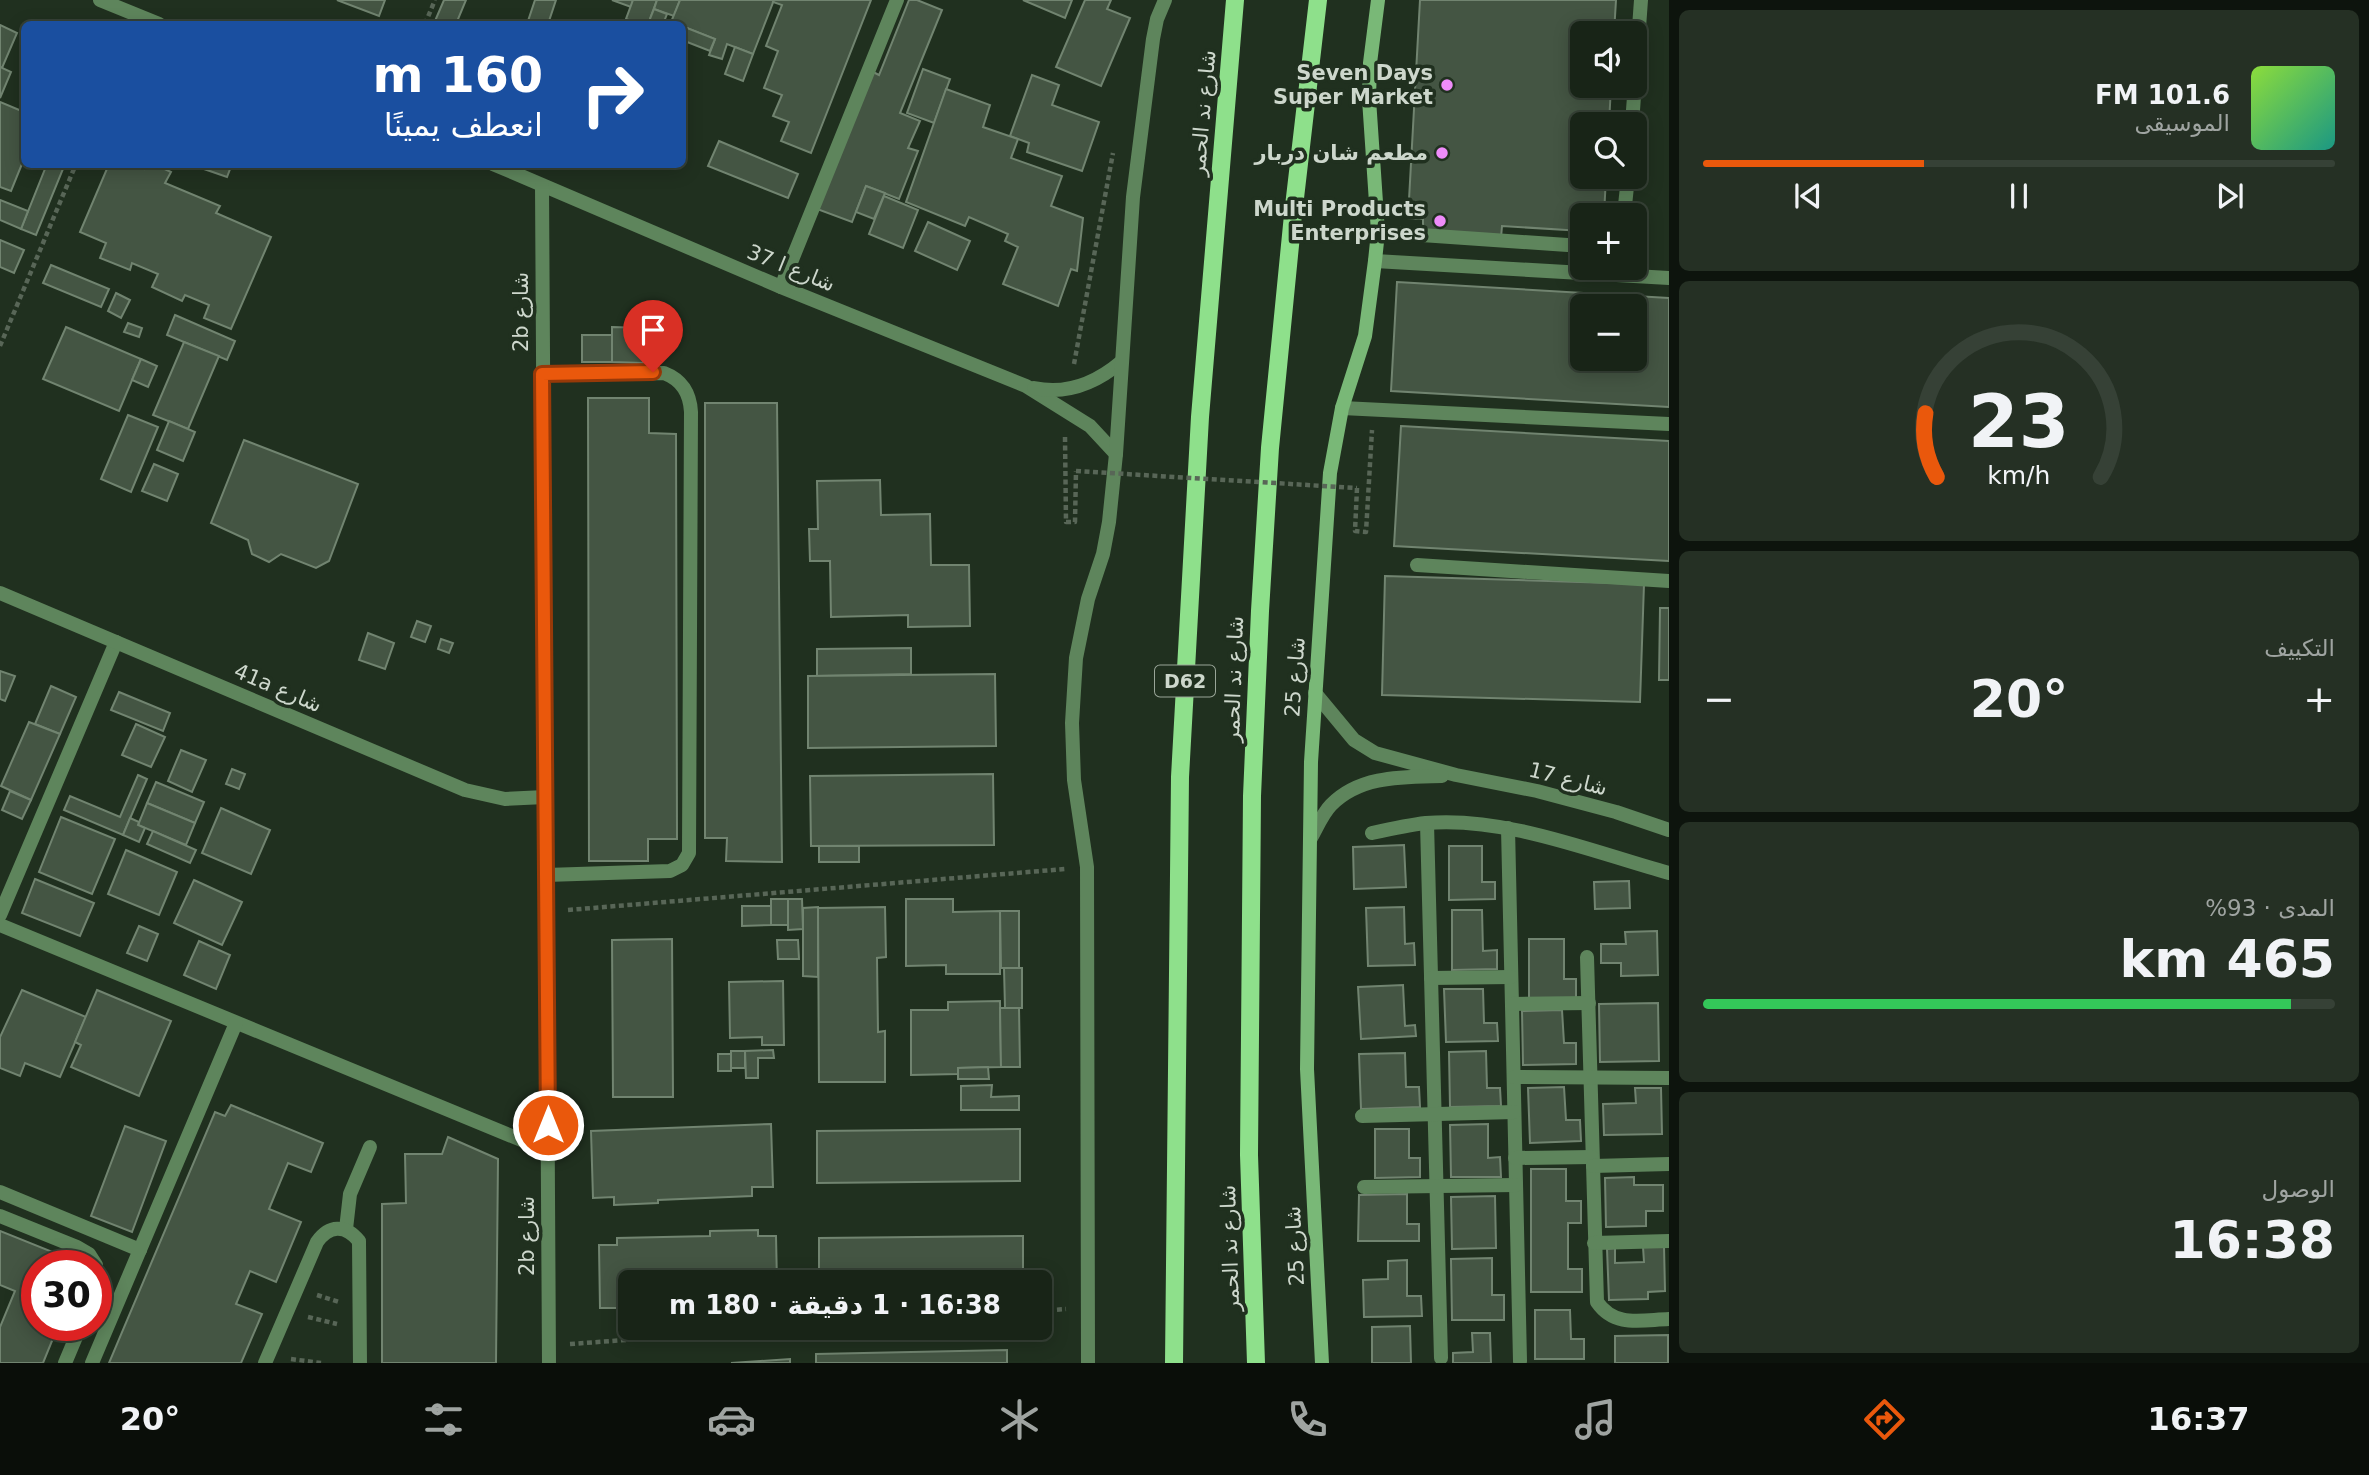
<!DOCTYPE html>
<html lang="ar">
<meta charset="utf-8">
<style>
:root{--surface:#182417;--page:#253024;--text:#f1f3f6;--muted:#9fa4a1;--line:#364136;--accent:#ea580c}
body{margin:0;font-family:"DejaVu Sans","Noto Sans Arabic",sans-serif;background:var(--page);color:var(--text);direction:rtl;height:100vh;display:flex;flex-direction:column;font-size:26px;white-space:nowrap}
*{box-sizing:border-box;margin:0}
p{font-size:23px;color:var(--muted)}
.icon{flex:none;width:38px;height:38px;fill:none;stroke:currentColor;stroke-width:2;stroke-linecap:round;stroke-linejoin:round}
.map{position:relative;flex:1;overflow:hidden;direction:ltr}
.side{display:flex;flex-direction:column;gap:10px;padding:10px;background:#0d140d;width:700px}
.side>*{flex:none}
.guide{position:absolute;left:21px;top:21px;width:665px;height:147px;border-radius:10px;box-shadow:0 4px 18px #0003,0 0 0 2px var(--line);direction:rtl;background:#1a4fa0;color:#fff;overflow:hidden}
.tools{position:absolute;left:1570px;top:21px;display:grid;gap:14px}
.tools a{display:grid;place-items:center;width:77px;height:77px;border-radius:10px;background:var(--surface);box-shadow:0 4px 18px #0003,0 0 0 2px var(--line);font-size:35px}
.speed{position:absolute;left:21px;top:1250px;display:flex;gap:14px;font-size:35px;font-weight:700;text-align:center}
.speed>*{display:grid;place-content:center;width:91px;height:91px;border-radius:50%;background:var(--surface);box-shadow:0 4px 18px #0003,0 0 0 2px var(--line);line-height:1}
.speed .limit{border:10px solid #d22;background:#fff;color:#111}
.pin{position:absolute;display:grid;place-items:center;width:60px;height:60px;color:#fff;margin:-72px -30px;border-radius:50% 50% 50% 0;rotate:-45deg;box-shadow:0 0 7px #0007}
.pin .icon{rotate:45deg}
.me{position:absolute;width:77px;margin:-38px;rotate:0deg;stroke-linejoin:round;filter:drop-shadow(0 0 5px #0008)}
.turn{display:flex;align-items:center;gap:24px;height:147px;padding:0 28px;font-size:32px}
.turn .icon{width:91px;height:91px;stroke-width:2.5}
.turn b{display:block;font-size:49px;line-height:60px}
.big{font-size:52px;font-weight:600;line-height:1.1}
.side .widget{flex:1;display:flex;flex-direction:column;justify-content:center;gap:10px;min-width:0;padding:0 24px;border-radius:10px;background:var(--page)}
.side .dial{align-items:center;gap:0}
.dial svg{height:182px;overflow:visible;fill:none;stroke:var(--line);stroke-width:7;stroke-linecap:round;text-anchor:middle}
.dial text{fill:var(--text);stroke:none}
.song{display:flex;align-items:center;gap:21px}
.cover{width:84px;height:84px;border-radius:10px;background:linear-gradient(135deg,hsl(90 70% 55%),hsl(170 70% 35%))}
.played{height:7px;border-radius:4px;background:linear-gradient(90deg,var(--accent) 35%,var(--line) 35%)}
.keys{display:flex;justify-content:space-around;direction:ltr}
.heat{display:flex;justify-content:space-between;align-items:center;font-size:38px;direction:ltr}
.charge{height:10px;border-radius:5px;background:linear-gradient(90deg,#34c759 93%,var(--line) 0)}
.trip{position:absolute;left:618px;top:1270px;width:434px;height:70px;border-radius:10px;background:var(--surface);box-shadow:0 4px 18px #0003,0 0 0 2px var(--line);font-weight:600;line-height:70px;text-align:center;direction:rtl}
.tab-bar{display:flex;height:112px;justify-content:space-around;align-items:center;background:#0a0e09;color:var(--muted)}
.tab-bar .icon{width:49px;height:49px}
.tab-bar .selected{color:var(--accent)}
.tab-bar b{font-size:32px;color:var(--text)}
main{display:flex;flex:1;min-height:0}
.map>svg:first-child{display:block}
</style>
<main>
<section class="side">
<div class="widget">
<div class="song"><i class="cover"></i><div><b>101.6 FM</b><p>الموسيقى</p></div></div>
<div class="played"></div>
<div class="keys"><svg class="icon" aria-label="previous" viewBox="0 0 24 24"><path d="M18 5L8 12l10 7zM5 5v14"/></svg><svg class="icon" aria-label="pause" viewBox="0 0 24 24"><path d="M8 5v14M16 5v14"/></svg><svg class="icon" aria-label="next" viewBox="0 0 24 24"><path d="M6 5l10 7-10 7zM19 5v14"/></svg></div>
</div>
<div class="widget dial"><svg viewBox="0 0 100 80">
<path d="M14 69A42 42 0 1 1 86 69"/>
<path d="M14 69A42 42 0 0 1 9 41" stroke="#ea580c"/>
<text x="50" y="56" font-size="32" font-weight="700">23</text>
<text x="50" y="72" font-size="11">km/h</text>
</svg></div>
<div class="widget"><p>التكييف</p>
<div class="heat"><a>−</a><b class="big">20°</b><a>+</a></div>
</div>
<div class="widget"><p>المدى · 93%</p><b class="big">465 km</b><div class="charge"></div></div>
<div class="widget"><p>الوصول</p><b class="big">16:38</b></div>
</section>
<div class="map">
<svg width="1669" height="1363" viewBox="0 0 1669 1363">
<rect width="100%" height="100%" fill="#20301f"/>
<g fill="#445543" stroke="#718470" stroke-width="2" fill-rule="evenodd">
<path d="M337 0H385L379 16Z"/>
<path d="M444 0H466L456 24H444L435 21Z"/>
<path d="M535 0H556L548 24H527Z"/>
<path d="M612 0H633L631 7Z"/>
<path d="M633 0H657L648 24H640L626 19Z"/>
<path d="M657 0H680L674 16 654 9Z"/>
<path d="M680 0H774L753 54 727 44 722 59 709 55 715 39 671 22Z"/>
<path d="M774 0H871L811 153 781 141 789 122 773 116 782 95 764 88 778 51 766 46 782 5 773 2Z"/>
<path d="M909 0H917L942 10 900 113 920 121 908 148 918 151 899 199 866 186 852 222 817 209 873 72 879 75Z"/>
<path d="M1023 0H1072L1065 18Z"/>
<path d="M1085 0H1111L1107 9 1130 18 1101 86 1056 67Z"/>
<path d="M1420 0H1616L1614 33H1582V86H1611L1609 124H1582V177H1606L1604 215H1582V231L1502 226 1501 238 1423 234V219L1408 218Z"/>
<path d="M654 9 667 14 663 24H648Z"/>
<path d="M0 25 17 33 2 68 0 67Z"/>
<path d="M682 26 715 39 710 51 682 40Z"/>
<path d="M735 47 753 54 743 81 725 74Z"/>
<path d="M0 67 11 72 0 98Z"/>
<path d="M923 69 950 79 934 123 907 113Z"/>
<path d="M1032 75 1059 85 1052 105 1099 122 1082 171 1027 152 1029 143 1010 136Z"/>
<path d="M946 89 990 105 983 127 1018 139 1011 158 1062 176 1051 206 1083 218 1077 271 1071 269 1058 306 1003 284 1018 247 1005 241 1008 234 969 217 965 226 906 202Z"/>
<path d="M0 102 24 112V159L11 191 0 187Z"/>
<path d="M719 141 798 174 788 198 708 166Z"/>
<path d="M47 164H65L36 235 21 229Z"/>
<path d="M109 164H133L144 169 146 164H154L171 172 165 183 220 206 216 213 271 237 231 329 204 318 209 305 185 295 182 301 152 287 158 274 132 263 130 270 100 258 106 243 80 232Z"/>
<path d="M205 164H232L227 177 204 169Z"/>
<path d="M866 186 885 193 874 219 856 212Z"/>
<path d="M884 196 918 210 903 248 869 234Z"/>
<path d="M0 200 28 211 21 229 0 220Z"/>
<path d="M928 222 970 241 957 270 915 251Z"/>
<path d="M0 240 24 250 14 273 0 267Z"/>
<path d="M51 265 109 289 101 307 43 283Z"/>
<path d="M1397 282 1669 298V407L1391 391ZM1582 306H1634V359H1582Z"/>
<path d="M116 293 130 300 121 318 108 311Z"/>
<path d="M175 315 235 341 227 360 167 335Z"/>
<path d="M128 323 142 328 139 337 124 332Z"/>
<path d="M66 327 141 359 119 411 43 379Z"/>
<path d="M612 327 644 328 643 363 612 362Z"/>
<rect x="582" y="335" width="30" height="27"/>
<path d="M184 342 219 356 188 429 153 415Z"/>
<path d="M141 359 157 366 148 387 132 380Z"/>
<path d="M588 398H649V433L676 434 677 839H648V861H589Z"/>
<path d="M705 403H777L782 862 726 861 727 838H705Z"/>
<path d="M128 415 158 427 131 492 101 479Z"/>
<path d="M169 421 195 432 183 461 157 450Z"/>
<path d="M1401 426 1669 441V561L1394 546Z"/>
<path d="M244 440 358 484 329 561 316 568 281 554 269 562 252 554 248 540 211 523Z"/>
<path d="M154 464 178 474 167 501 142 491Z"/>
<path d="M880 480 881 515 930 514 931 565H969L970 626 908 627V615L831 617 830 561H810L809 529H818L817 481Z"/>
<path d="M1385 576 1644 584 1640 702 1382 695Z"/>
<path d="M1660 608H1669V680H1659Z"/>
<path d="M417 621 431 626 425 642 411 637Z"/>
<path d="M368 633 394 643 385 669 359 660Z"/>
<path d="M441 639 453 643 449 653 438 649Z"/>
<path d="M911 648V674L817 676V649Z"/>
<path d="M0 671 15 676 5 701 0 699Z"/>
<path d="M995 674 996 746 808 748V676Z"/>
<path d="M51 686 76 697 60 734 35 724Z"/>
<path d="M119 692 170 713 163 731 111 710Z"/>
<path d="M29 722 60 734 31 800 1 786Z"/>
<path d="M136 724 165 737 151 767 122 755Z"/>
<path d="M181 750 206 760 192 792 168 781Z"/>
<path d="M232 769 245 774 239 789 226 784Z"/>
<path d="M993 774 994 845 811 846 810 776Z"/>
<path d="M138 775 147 779 123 835 64 810 70 796 120 817Z"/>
<path d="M156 782 204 802 195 823 147 803Z"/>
<path d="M10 791 31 800 22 819 2 810Z"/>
<path d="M147 803 195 823 186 845 138 825Z"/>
<path d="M221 808 270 830 251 874 202 853Z"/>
<path d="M61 817 115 839 92 894 39 872Z"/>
<path d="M130 818 139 822 138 825 145 828 139 842 123 835Z"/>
<path d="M153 831 196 850 190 863 147 844Z"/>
<path d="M1404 845 1406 887 1354 889 1353 847Z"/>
<rect x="819" y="846" width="40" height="16"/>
<path d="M1449 846H1482V882H1495V899L1449 900Z"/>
<path d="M126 850 177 872 159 915 108 894Z"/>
<path d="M35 879 94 903 80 936 22 913Z"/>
<path d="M194 880 242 902 222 945 174 923Z"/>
<path d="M1629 881 1630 908 1595 909 1594 882Z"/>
<rect x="771" y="899" width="17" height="26"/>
<path d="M788 899H802L803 929 788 930Z"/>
<path d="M906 899H953V912L1000 911V974H946V965L906 966Z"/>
<path d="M742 906H771V925L742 926Z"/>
<path d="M818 907V977L803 976V908Z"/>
<path d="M885 907 886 957 877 958 878 1032 885 1031V1082H819L818 908Z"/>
<path d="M1404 907 1405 944 1414 943 1415 965 1368 966 1366 908Z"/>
<path d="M1452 910H1482L1483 951 1497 950V969L1452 970Z"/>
<path d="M1000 911H1019V968H1001Z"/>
<path d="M139 926 158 934 147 961 127 953Z"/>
<path d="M1657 931 1658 975 1621 976V963H1601V944H1626L1625 932Z"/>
<path d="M672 939 673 1097H613L612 940Z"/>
<path d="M1529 939H1564V979H1576V999H1529Z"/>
<path d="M777 940H798L799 959H778Z"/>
<path d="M199 941 230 955 216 989 184 975Z"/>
<path d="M1004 968H1022V1008H1005Z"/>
<path d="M783 981 784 1045H762V1037L730 1038 729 982Z"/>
<path d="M1403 985 1405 1026 1415 1025 1416 1036 1361 1039 1358 987Z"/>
<path d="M1444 989H1483L1484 1023H1497L1498 1041 1446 1042Z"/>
<path d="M22 990 86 1017 60 1077 25 1063 20 1076 0 1068V1037Z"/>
<path d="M97 990 171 1021 139 1096 71 1067 81 1045 75 1042Z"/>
<path d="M1000 1001 1001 1067 958 1068V1074L911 1075V1010H948V1002Z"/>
<path d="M1658 1003 1659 1061 1600 1062 1599 1004Z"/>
<path d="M1000 1008H1019L1020 1067H1001Z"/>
<path d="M1562 1010 1564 1043H1576V1064L1523 1065 1522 1011Z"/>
<path d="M773 1050 774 1058H758V1078H746L745 1051Z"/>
<rect x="731" y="1051" width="14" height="17"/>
<path d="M1486 1051 1487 1088H1500L1501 1106 1450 1107 1449 1052Z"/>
<path d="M1405 1053 1406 1087H1419L1420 1107 1361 1109 1359 1054Z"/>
<rect x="718" y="1054" width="13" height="17"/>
<path d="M988 1067 989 1079H958V1068Z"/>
<path d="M992 1085 991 1097 1019 1096V1110H961V1086Z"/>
<path d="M1564 1087 1566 1120H1580L1581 1141 1530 1143 1528 1088Z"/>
<path d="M1635 1088H1661L1662 1134 1604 1135 1603 1104 1636 1103Z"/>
<path d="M231 1105 323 1143 311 1172 288 1163 269 1209 301 1222 276 1282 250 1271 236 1304 262 1314 241 1363H109L215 1112 225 1116Z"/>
<path d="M771 1124 773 1187H752V1196L658 1200V1203L614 1205V1197L593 1198 591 1131Z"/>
<path d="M1488 1124V1158L1500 1157 1501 1177H1451L1450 1125Z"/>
<path d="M125 1126 166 1141 132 1232 91 1216Z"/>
<path d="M1020 1129V1181L817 1183V1131Z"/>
<path d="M1375 1129H1409V1158H1420V1177L1375 1178Z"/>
<path d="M448 1137 498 1159 496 1363H382V1204L406 1203 405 1154H442Z"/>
<path d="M1531 1169H1566V1201H1581V1223H1568V1269H1582V1292H1531Z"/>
<path d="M1634 1177V1185H1663V1211H1646V1226L1606 1227 1605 1178Z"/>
<path d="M1407 1194V1224H1419V1241H1358L1359 1195Z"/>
<path d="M1495 1196 1496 1248 1452 1249 1451 1197Z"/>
<path d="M758 1230V1236H776L777 1283H630V1308H600L599 1245H617V1238L710 1236V1231Z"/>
<path d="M0 1231 60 1255 56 1265H37L36 1328 54 1336 43 1363H0V1327L15 1291 0 1285Z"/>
<path d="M1023 1236V1283H819V1238Z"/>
<path d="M1664 1246 1665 1291 1648 1292V1299L1609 1300 1607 1249 1615 1248V1263L1644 1262 1643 1247Z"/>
<path d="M1492 1258V1295H1504V1320H1452L1451 1259Z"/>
<path d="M1407 1260V1296H1421L1422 1316 1364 1317 1363 1280 1388 1279V1261Z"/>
<path d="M1535 1310H1570L1571 1339H1584V1359H1535Z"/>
<path d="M1410 1326 1411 1363H1372V1327Z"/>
<path d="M1472 1333H1490L1491 1363H1453V1353L1473 1352Z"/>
<path d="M1668 1335V1363H1615V1336Z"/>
<path d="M1007 1350V1363H816V1354Z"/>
<path d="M790 1359V1363H731Z"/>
</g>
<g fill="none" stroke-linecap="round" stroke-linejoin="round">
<g stroke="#586657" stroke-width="4.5" stroke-dasharray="5 3.5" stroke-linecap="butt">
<path d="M425 24 435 0"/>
<path d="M0 346 76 164"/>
<path d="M1074 364 1113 153"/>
<path d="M1065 437 1066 522H1075L1076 471"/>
<path d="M1357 488 1355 531 1366 532 1372 430"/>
<path d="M568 910 1065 869"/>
<path d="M317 1295 339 1302"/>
<path d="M1040 1311 1066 1309"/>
<path d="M308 1317 337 1324"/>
<path d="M570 1344 793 1328"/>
<path d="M291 1359 321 1363"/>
</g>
<g stroke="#5e855c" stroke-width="14">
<path d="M1632 124 1641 0"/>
<path d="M1624 215 1628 177"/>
<path d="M1378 232 1582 246"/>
<path d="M781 287 897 0"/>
<path d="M542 375 664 373C682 380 690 393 691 412L689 853 682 865 670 871 546 875"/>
<path d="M0 915 116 642"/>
<path d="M0 925 548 1151"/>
<path d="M0 1192 140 1250"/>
<path d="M0 1216 77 1247 89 1254 96 1265"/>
<path d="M346 1229 350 1194 370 1147"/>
<path d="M96 1267 98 1279 96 1286"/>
<path d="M65 1363 81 1325"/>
<path d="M92 1363 236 1023"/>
<path d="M265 1363 317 1242C329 1225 345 1224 359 1241L360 1363"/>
</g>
<g stroke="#5e855c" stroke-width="14">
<path d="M100 0 159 24"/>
<path d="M493 164 781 287 1026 386 1090 426 1116 454"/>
<path d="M542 186 549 1363"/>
<path d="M1375 261 1669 278"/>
<path d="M1034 388C1067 395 1096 383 1121 362"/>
<path d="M1342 408 1669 424"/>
<path d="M1417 565 1669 581"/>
<path d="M0 593 465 790 505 799 545 797"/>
<path d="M1315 693 1354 740 1375 753 1456 775 1537 791 1616 812 1669 830"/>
<path d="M1427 823 1441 1358"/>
<path d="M1508 828 1520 1361"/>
<path d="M1372 833C1390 829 1408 825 1426 823 1505 816 1593 852 1669 873"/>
<path d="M1311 838C1317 827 1323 813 1331 805 1360 775 1404 777 1442 776"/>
<path d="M1587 957 1597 1302C1615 1328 1641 1320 1669 1319"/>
<path d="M1431 978 1511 977"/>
<path d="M1512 1004 1589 1003"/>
<path d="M1514 1077 1669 1078"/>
<path d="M1362 1116 1514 1112"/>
<path d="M1515 1158 1592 1157"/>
<path d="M1593 1166 1669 1164"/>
<path d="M1364 1187 1516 1185"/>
<path d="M1594 1243 1669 1241"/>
<path d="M1088 1363 1087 867 1074 780 1072 723 1076 658 1088 599 1103 554 1109 522 1116 454 1133 197 1153 39 1157 19 1165 0"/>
</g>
<path stroke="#79b877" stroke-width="14" d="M1322 1363 1307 1069 1311 762 1330 473 1342 408 1365 336 1375 261 1378 232 1369 99 1370 63 1378 0"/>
<g stroke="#8ee08b" stroke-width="18">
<path d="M1174 1363 1180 777 1200 417 1235 0"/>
<path d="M1256 1363 1249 1155 1252 796 1260 611 1270 448 1293 215 1318 0"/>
</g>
<path stroke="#586657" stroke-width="4.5" stroke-dasharray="5 3.5" stroke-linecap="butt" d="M1076 471 1357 488"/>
</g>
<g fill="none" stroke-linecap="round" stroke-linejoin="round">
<g stroke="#983908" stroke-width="18">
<path id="route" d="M548 1125 542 374 653 372"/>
</g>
<use href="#route" stroke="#ea580c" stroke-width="12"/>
</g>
<g fill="#ee8cf9" stroke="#20301f" stroke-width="2.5">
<circle cx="1447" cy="85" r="7"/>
<circle cx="1442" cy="153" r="7"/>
<circle cx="1440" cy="221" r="7"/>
</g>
<g text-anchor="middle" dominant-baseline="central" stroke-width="7" stroke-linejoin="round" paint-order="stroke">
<rect fill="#20301f" stroke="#99a598" stroke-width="2" x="1155" y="665.5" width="60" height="31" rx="5"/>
<g font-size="19" font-weight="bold" fill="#cdd7cc">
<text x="1185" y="681">D62</text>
</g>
<g font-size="21" font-weight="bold" fill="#cdd7cc" stroke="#20301f" text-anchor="end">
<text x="1433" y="73">Seven Days<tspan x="1433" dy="24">Super Market</tspan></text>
<text x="1428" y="153">مطعم شان دربار</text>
<text x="1426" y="209">Multi Products<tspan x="1426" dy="24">Enterprises</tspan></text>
</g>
<g font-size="21" fill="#cdd7cc" stroke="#20301f">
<text transform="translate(1203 113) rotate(-85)">شارع ند الحمر</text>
<text transform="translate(791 268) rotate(22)">شارع ا 37</text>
<text transform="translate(521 312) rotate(-90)">2b شارع</text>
<text transform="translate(1295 677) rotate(-86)">شارع 25</text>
<text transform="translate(1234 679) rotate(-88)">شارع ند الحمر</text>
<text transform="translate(278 688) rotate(23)">41a شارع</text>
<text transform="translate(1568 779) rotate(14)">شارع 17</text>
<text transform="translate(527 1236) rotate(-90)">2b شارع</text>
<text transform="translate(1295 1246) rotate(-93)">شارع 25</text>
<text transform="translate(1230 1248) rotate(-92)">شارع ند الحمر</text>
</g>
</g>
</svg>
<div class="tools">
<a><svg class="icon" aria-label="sound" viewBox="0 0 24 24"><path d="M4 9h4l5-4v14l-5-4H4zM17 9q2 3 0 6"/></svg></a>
<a><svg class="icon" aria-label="search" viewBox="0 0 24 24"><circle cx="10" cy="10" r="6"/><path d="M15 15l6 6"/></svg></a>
<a>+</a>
<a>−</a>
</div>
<div class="speed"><div class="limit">30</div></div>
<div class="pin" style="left:653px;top:372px;background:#d93025"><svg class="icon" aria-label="arrive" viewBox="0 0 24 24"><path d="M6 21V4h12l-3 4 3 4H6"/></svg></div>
<svg class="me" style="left:548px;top:1125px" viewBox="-20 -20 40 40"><circle r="17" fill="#ea580c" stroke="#fff" stroke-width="3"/><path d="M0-11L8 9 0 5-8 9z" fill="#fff"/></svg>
<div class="trip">16:38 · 1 دقيقة · 180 m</div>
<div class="guide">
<div class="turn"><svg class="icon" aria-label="right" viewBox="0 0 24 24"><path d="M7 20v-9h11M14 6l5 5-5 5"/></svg><div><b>160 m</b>انعطف يمينًا</div></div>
</div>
</div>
</main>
<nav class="tab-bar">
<b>16:37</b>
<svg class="icon selected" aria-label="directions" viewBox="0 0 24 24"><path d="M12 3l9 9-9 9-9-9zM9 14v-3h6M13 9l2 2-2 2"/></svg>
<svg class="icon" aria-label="music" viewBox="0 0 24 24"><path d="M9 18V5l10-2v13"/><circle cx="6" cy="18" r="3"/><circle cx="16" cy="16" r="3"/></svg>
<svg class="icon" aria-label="phone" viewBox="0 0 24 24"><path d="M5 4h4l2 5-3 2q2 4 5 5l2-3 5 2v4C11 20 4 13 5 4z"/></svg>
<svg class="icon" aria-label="climate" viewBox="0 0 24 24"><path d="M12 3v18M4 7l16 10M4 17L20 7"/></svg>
<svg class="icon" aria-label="car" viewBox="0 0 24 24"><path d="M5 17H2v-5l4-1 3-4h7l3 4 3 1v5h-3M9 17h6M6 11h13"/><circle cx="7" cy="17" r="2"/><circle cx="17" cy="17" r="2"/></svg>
<svg class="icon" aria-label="filters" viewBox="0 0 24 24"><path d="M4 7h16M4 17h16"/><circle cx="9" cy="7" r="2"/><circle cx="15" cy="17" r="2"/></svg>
<b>20°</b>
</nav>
